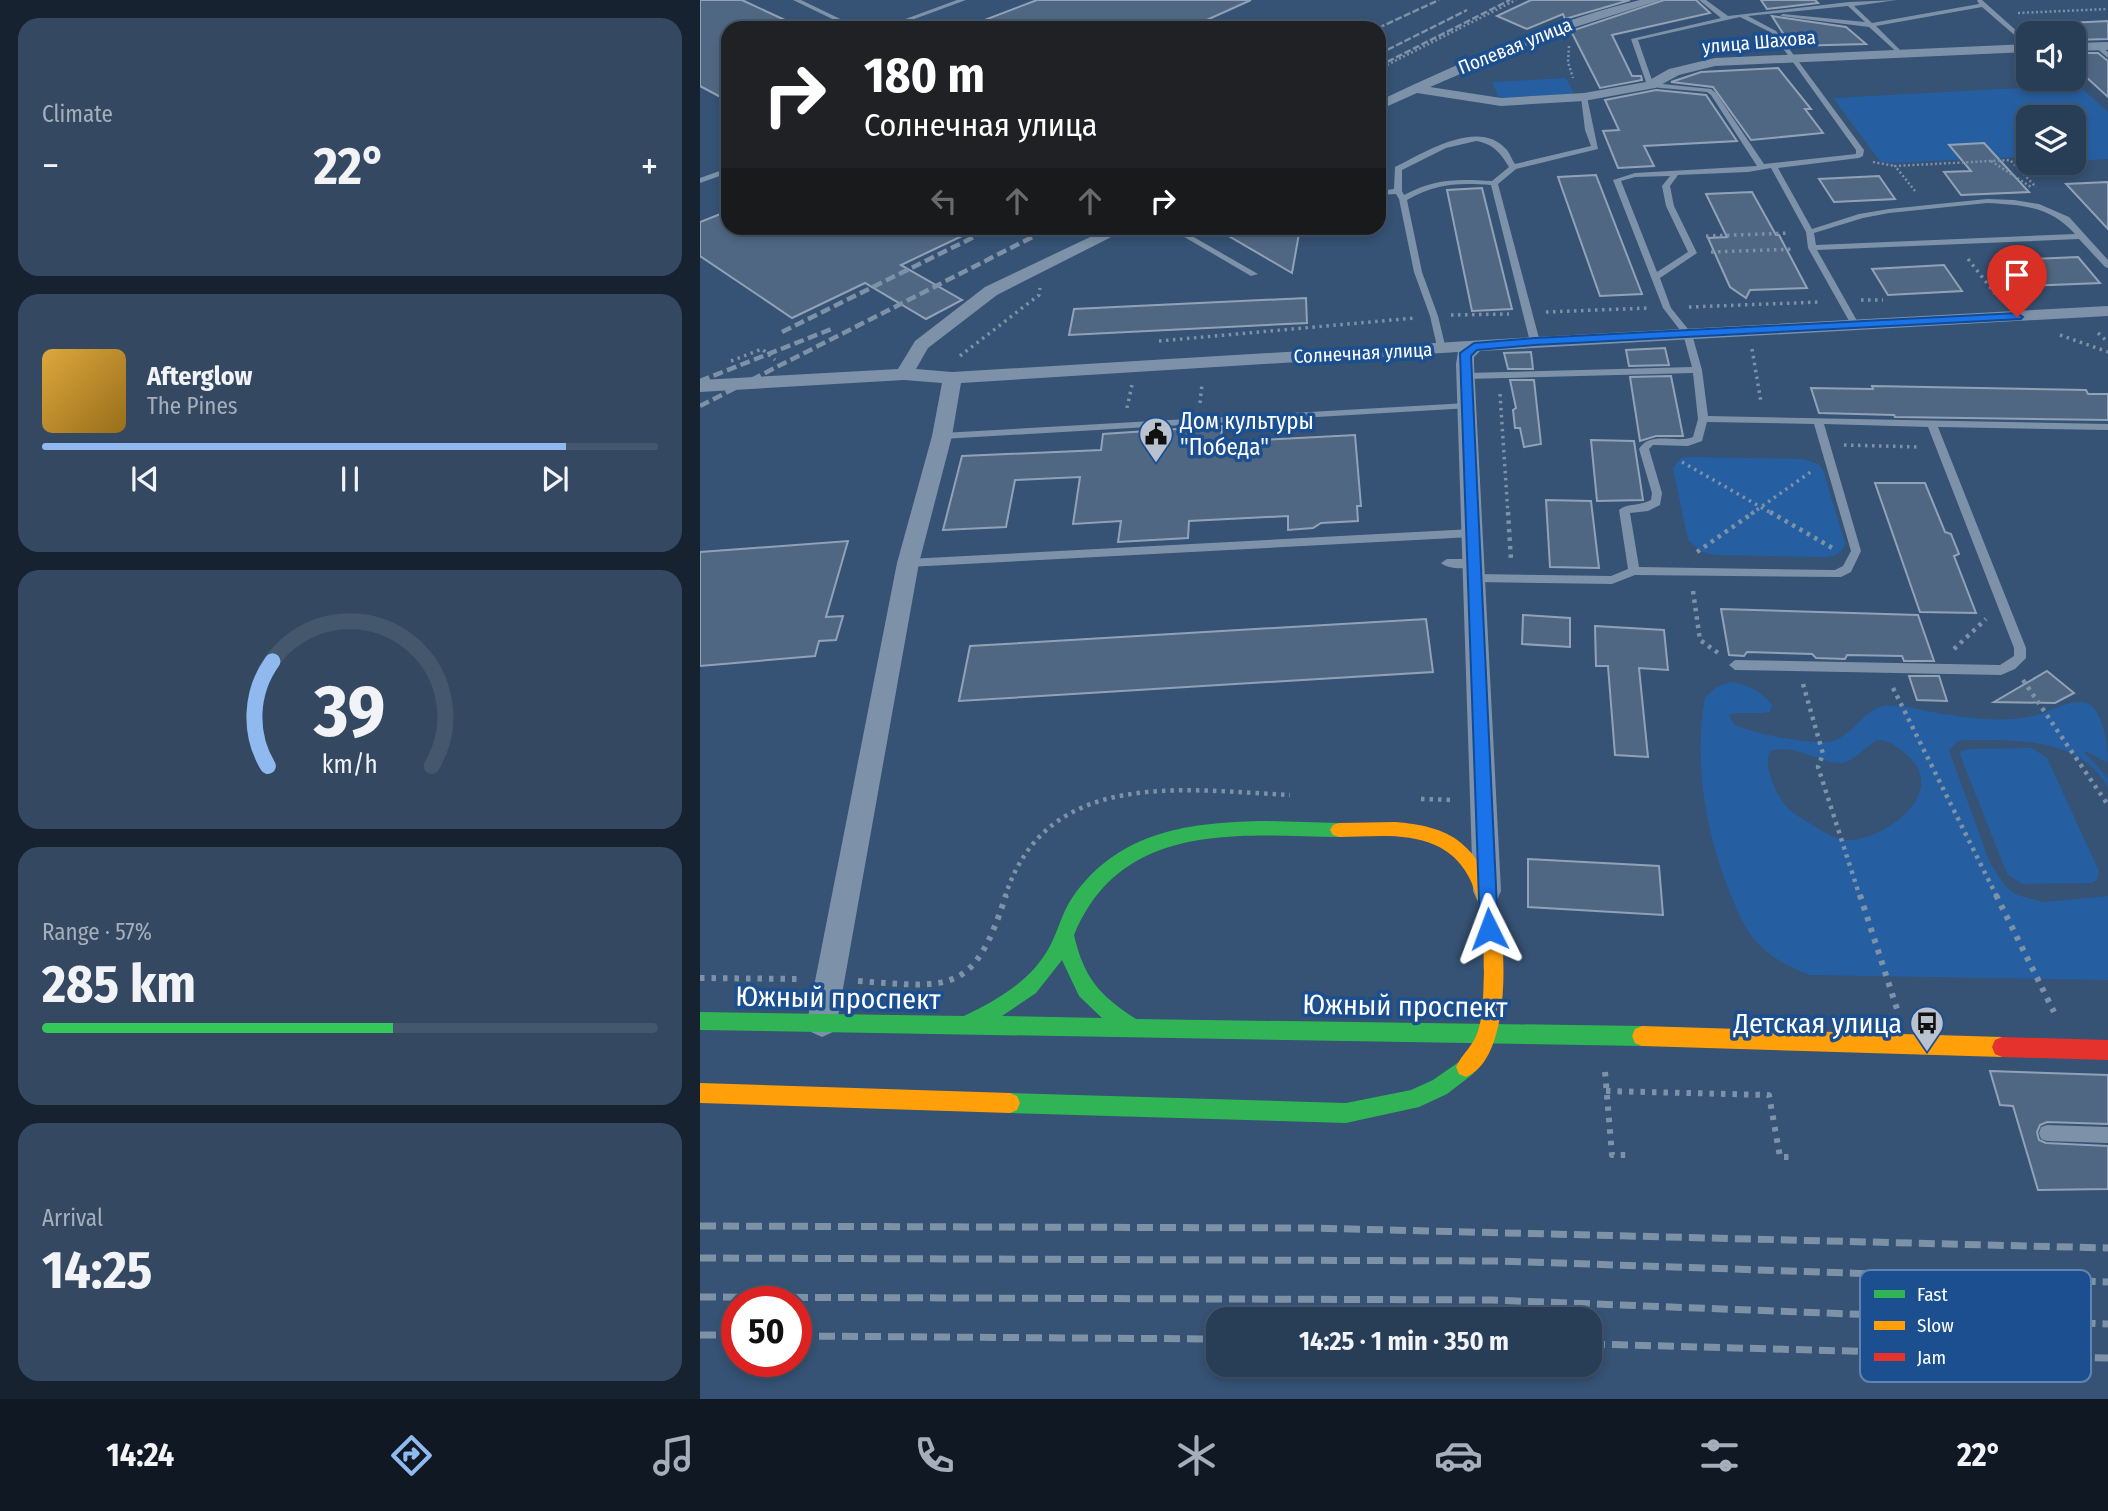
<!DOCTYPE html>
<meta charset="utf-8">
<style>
:root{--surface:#283e57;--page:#344961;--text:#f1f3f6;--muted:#a5aeba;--line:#44576d;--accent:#90b9f0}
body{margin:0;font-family:"Fira Sans Condensed",sans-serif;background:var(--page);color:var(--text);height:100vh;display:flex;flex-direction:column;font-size:26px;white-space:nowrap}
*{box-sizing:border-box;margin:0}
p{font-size:23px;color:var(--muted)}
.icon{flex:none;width:38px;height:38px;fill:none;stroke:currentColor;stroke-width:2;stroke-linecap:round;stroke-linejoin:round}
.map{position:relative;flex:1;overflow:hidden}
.side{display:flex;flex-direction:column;gap:18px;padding:18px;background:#162230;width:700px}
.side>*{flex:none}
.top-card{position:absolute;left:21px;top:21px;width:665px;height:214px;border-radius:21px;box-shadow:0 4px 10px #0003,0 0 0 2px var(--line);background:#202124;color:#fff;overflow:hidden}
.fabs{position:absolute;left:1316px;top:21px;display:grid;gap:14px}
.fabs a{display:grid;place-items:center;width:70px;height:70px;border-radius:14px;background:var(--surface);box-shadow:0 4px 10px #0003,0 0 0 2px var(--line);font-size:35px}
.speed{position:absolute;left:21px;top:1286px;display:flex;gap:14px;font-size:35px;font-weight:700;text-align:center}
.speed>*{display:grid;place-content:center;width:91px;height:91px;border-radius:50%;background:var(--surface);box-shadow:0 4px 10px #0003,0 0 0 2px var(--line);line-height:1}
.speed .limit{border:10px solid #d22;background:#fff;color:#111}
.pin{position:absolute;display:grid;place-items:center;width:60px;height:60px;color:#fff;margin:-72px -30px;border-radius:50% 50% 50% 0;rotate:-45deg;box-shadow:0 0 7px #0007}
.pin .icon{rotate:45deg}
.me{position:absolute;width:77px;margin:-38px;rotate:357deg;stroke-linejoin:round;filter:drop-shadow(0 0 5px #0008)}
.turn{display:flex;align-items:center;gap:24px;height:147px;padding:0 28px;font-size:32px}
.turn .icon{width:91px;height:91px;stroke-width:2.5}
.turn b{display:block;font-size:49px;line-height:60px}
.lanes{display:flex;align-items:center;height:66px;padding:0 28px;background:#0003;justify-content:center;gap:35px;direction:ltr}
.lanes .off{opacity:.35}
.big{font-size:52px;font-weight:700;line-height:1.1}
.side .tile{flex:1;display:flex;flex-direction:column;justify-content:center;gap:10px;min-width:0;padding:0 24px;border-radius:21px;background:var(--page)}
.side .dial{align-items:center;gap:0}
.dial svg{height:182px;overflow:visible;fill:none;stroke:var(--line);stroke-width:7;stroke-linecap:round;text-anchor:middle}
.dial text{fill:var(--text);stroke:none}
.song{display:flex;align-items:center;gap:21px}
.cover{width:84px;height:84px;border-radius:10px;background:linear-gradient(135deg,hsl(40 70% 55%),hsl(40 70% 35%))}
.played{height:7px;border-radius:4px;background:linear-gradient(90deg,var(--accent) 85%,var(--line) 85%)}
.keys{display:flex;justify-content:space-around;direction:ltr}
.heat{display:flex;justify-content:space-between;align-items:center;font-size:38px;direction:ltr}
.charge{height:10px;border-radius:5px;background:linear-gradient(90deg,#34c759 57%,var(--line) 0)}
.trip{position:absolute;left:506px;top:1307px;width:396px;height:70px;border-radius:21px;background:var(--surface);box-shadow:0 4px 10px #0003,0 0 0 2px var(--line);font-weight:700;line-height:70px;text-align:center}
.dock{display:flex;height:112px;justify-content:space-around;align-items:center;background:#101923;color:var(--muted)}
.dock .icon{width:49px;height:49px}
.dock .active{color:var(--accent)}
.dock b{font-size:32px;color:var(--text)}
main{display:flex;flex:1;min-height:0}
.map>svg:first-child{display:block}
</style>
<main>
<section class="side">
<div class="tile"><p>Climate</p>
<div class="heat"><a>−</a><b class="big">22°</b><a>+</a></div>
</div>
<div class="tile">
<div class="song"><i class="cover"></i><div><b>Afterglow</b><p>The Pines</p></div></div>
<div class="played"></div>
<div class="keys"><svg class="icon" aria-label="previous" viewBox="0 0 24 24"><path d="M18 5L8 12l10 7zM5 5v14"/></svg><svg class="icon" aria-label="pause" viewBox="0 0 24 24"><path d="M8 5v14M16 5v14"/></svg><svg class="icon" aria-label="next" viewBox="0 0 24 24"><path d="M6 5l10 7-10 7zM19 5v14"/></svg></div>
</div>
<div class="tile dial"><svg viewBox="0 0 100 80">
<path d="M14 69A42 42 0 1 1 86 69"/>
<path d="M14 69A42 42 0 0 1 16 23" stroke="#90b9f0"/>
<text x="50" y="56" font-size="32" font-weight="700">39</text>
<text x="50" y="72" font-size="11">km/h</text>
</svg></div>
<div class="tile"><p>Range · 57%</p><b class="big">285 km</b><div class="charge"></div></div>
<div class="tile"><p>Arrival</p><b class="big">14:25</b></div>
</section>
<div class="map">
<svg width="1408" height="1399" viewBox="0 0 1408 1399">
<rect width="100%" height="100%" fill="#365274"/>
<g fill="#265fa1" fill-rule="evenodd">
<path d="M866 78 874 94 799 98 792 82Z"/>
<path d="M1378 85 1408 112V159L1374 161V117H1328V163H1334H1322L1316 157 1190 163 1180 161 1133 98Z"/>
<path d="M990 457 1103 459 1118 464 1123 470 1145 543C1142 553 1137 555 1127 557L1015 555 1003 552 988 540 973 468 981 458Z"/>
<path d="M1030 682C1049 685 1060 690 1072 705L1070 712C1056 715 1043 711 1029 715 1030 717 1032 722 1034 724 1046 733 1119 746 1133 741 1156 733 1165 708 1184 706 1201 704 1220 710 1237 713 1267 718 1303 723 1333 716 1347 713 1376 696 1389 704 1404 713 1408 748 1408 763L1386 751 1385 753 1408 778V787C1379 737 1316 740 1266 740L1258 741 1249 750 1289 861 1305 886 1317 895 1343 902 1408 896V980L1110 975C1089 967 1071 958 1056 941 1045 930 1038 912 1032 898 1006 836 993 763 1005 697L1017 687ZM1177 740C1190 740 1199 748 1209 757 1248 793 1185 839 1150 840 1136 841 1122 831 1111 824 1101 818 1088 811 1082 801 1074 788 1063 765 1070 751 1097 742 1125 768 1146 762 1152 761 1169 745 1177 740Z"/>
<path d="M1332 748 1347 758 1399 871 1397 880 1392 883 1322 884 1307 874 1260 755 1261 751 1268 749Z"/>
</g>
<g fill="#506783" stroke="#92a2b6" stroke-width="2">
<path d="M0 0H42L102 28H28V101L0 86Z"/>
<path d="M337 0H551L489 28H269V26Z"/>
<path d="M831 0H930L865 19 863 14 827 29 797 16Z"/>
<path d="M964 0H996L1010 13 912 35 932 76H941L942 80 900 88 871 31Z"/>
<path d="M1061 0H1115L1118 3 1067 9Z"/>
<path d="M1072 16 1146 27 1166 44 1091 46Z"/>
<path d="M1408 21V39L1374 40V33H1338L1328 25Z"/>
<path d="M1374 53H1398L1408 61V97L1374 66Z"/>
<path d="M1078 68 1111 109H1105L1123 133 1051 140 1013 87 971 82 1001 72Z"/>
<path d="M956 90 1006 95 1037 141 944 146 954 166 918 168 903 131 919 130 905 100Z"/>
<path d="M1284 143 1329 192 1261 195 1244 172 1271 171 1249 145Z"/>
<path d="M896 175 942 294 900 296 858 177Z"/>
<path d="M1179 176 1195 199 1134 202 1119 179Z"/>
<path d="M1408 182V229L1366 184Z"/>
<path d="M782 188 812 309 772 311 747 190Z"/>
<path d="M1052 192 1076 235H1079L1107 288 1050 290 1046 298 1030 287 1008 238 1027 237 1006 194Z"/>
<path d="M28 211V228H279L201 265 262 300 226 319 165 283 92 318 0 256V222Z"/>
<path d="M515 228H600L592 273Z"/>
<path d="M1378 257 1400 283 1327 286 1307 260Z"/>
<path d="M1244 265 1262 291 1188 295 1172 269Z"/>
<path d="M606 298 607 323 369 335 374 309Z"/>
<path d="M965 348 969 365 929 366 926 350Z"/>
<path d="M831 352 833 369H808L804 353Z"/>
<path d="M971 376 983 436H956L940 441 930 377Z"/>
<path d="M810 380H834L841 444 824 447 820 428H815L813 410 816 408Z"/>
<path d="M1172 386 1386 390 1388 394H1408V420L1195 417 1194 415 1119 413 1111 388 1173 389Z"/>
<path d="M522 426 521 442 655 435 661 506H657L658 521 621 523 613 528 588 530V516L489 521 488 538 418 542 421 521 373 524 380 477 315 480 306 527 243 530 262 456 401 450 403 434Z"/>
<path d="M891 440 934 441 943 500 897 501Z"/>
<path d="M1175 483H1225L1245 532 1251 534 1259 554 1254 556 1276 613 1220 612Z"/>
<path d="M846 500 891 501 899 568 850 567Z"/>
<path d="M148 541 126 617 143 616 136 640 119 641 115 656 0 666V552Z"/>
<path d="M1021 609 1218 615 1234 661H1204L1202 656 1147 655 1145 659 1116 658 1112 654 1047 652 1044 656 1029 655Z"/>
<path d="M823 615 870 618V647L822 644Z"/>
<path d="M726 619 733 672 259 701 270 646Z"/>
<path d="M895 626 964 630 968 670 939 668 948 757 915 755 908 666H896Z"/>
<path d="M1347 671 1374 693 1355 703 1294 702Z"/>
<path d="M1209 676H1239L1247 701 1217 700Z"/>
<path d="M828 859 959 866 963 915 828 907Z"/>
<path d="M1290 1071 1408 1075V1124L1347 1122 1340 1125 1337 1132 1339 1140 1346 1143 1408 1146V1189L1338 1190 1313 1106 1300 1105Z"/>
</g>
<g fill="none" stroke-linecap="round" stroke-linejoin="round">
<g stroke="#7d92a8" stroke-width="2.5" stroke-dasharray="2 2.5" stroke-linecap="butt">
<path d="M1318 13 1408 9"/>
<path d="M869 46 868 62 873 78"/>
<path d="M679 69 816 0"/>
<path d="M1291 161 1331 187"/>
<path d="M1173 162 1195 166"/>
<path d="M1215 191 1195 166 1310 160 1336 187"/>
</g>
<g stroke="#7d92a8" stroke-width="3.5" stroke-dasharray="2.5 4.5" stroke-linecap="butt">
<path d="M355 233 366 228"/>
<path d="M1006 236 1089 233"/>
<path d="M1011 252 1094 249"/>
<path d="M1268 259 1297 296"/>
<path d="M1161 300H1183"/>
<path d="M989 307 1120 302"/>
<path d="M846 312 949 308"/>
<path d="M751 315 809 314"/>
<path d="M1398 333 1408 342"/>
<path d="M1360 335 1408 352"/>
<path d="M459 341 715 318"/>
<path d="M1052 349 1061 402"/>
<path d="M260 356 339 295 340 288"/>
<path d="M31 361 62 349 75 360"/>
<path d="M800 394 808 514"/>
<path d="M500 403 502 384"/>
<path d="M427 408 432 385"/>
<path d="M1144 445 1219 447"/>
<path d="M982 462 1073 514"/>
<path d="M1051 514 1112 471"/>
</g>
<g stroke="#7d92a8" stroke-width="4.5" stroke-dasharray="3.5 5" stroke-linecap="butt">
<path d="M808 512 811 560"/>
<path d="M1070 512 1136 550"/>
<path d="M997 552 1054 512"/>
<path d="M993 591 1000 640 1021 655"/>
<path d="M1254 649 1286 619"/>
<path d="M1323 680 1408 805"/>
<path d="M1103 684 1123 754 1118 767 1160 897"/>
<path d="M1193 688 1297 897"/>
<path d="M721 799 754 800"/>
<path d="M305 897C346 767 483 790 590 795"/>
</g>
<g stroke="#7d92a8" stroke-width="6" stroke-dasharray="4.5 7" stroke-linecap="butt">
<path d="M1160 895 1197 1009"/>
<path d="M1296 895 1354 1012"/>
<path d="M0 978 101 979"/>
<path d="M158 981C253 988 274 994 306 895"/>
<path d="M905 1072 912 1155H932"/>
<path d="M906 1091 1069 1095 1080 1157H1095"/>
</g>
<g fill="#7d92a8" fill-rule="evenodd">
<path d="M93 0H101L159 28H151Z"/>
<path d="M257 0H266L190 28H181Z"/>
<path d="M999 0H1006L1028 16 1149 2 1197 0 1154 6 1172 23 1279 4 1277 0H1282L1328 41V46L1326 45 1282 7 1176 26 1203 53V55L1201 56 1169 27 1080 16 1083 14 1165 22 1148 6 1048 16 1076 31 1164 150 1163 156 1159 158 1078 168 1112 229 1159 214 1189 209 1287 199 1314 200 1339 204 1369 217 1408 260V268L1405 267 1379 239 1117 250 1160 326 1156 329 1153 328 1108 248 1106 232 1071 168 1048 172 978 175 970 186 974 206 997 253 960 278 971 308 992 334 1002 370 1008 416 1408 424V430L1238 427 1326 648V658L1315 669 1301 675 1035 670 1029 665 1035 660 1300 665 1314 656V648L1228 427 1124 424 1161 551 1151 572 1141 577 935 575 912 584 774 582 768 578 774 574 911 576 928 569 919 510C927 503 941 506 951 500L952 493 939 449C950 430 976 444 993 437L998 419 993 373 766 379 761 376 766 373 992 367 983 334 963 308 913 180 935 173 1057 166 1011 95 1007 92 950 87 947 85 931 39 1021 18ZM1040 17 1072 33 1156 150V154L1064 164 1016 93 1011 89 953 83 938 40ZM970 176 962 186 966 206 988 252 957 272 921 181 935 177ZM1287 203C1322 205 1350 206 1375 234L1116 245 1114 233 1163 218 1189 213ZM1007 422 1114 424 1151 551 1143 566 1135 570 939 567 930 513 948 511 960 505 962 493 949 449 953 445 988 446 1002 441Z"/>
<path d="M1395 45H1399L1408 52V58L1395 47Z"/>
<path d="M884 95 887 97 898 149 816 169 798 184 840 342 838 344 835 345 830 342 791 185C757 183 738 183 707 200L722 272 738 316 746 349 744 351H738L730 316 714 272 699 199 696 194 679 195V191L694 189 695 167C724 153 779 117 807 150 810 154 812 160 815 164L891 146 885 130 881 97ZM776 141C793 144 800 152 809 167L792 181C758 179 736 178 704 195L702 191V170L746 148Z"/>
<path d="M28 168V173L0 183V178Z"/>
<path d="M469 228H478L558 274 551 276Z"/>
<path d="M767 403 772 406 770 408 242 439 237 436 242 433Z"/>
<path d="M772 529 777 533 772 537 208 567 202 563 208 559Z"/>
<path d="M747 559H774L780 563C772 570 749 570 741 563Z"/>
<path d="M1347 1125 1408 1127V1143L1347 1141 1341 1139 1339 1133 1341 1127Z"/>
</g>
<g fill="#7d92a8" fill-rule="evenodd">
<path d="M940 0H961L853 34 730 87 801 98 884 93 946 82 969 69 1015 58 1328 44V52L1015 66 979 75 955 88 884 101 801 106 717 93 679 110V101C764 61 849 22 940 0Z"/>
<path d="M1408 42V50L1374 51V43Z"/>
<path d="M409 228H429L297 295 228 348 216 369 252 372 835 337 1408 306V316L780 351 774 357V364L801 891 797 900 787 903 777 900 773 891 756 364 758 352 261 383 252 436 219 563 137 1022 133 1032 122 1037 111 1032 107 1022 197 563 232 436 242 383 204 380 0 392V380L198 369 215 341 285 287Z"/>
</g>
<g fill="#30b455" fill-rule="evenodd">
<path d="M567 821 639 823 645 825 648 830 645 835 639 837C537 835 421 821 374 935 384 978 399 995 436 1019L942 1026 949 1029 952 1036 949 1043 942 1046 0 1030V1012L264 1016C298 1000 332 980 350 946 358 931 362 913 372 898 419 830 491 822 567 821ZM362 960 379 996 402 1018 302 1016 336 993Z"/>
<path d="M766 1057 773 1060 776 1067 773 1074 747 1094 719 1107 646 1123 310 1113 303 1110 300 1103 303 1096 310 1093 646 1103 711 1090 733 1080Z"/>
</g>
<g fill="#ff9f0a" fill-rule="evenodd">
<path d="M696 822C718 824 744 828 761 843 777 856 789 877 795 897 807 937 813 1058 766 1077L759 1074 756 1067C762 1054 774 1045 778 1031 784 1012 783 991 784 972 784 927 783 866 735 845 706 832 670 837 639 837L633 835 630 830 633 825 639 823Z"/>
<path d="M942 1026 1302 1037 1309 1040 1312 1047 1309 1054 1302 1057 942 1046 935 1043 932 1036 935 1029Z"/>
<path d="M0 1083 310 1093 317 1096 320 1103 317 1110 310 1113 0 1103Z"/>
</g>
<path fill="#e5322d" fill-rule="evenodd" d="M1302 1037 1408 1040V1060L1302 1057 1295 1054 1292 1047 1295 1040Z"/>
<g stroke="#7e92a7" stroke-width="2.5" stroke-dasharray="7 2.5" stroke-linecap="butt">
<path d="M678 28 739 0"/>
<path d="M679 54 767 10"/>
<path d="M679 66 810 0"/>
</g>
<g stroke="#7e92a7" stroke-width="4.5" stroke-dasharray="10 4.5" stroke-linecap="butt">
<path d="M82 332 292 228"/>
<path d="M0 381 134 328"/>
<path d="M0 406 350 228"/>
</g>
<g stroke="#7e92a7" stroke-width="7" stroke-dasharray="16 7" stroke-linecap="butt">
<path d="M0 1226 610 1228 1408 1248"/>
<path d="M0 1258 800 1261 1408 1282"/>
<path d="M0 1297 792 1300 1408 1324"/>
<path d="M0 1335H37"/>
<path d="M96 1336 518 1339"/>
<path d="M889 1344 1408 1358"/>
</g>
</g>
<path fill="#1a73e8" stroke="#114b97" stroke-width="2" d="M1317 313 1323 317 1321 319 835 345 777 350 771 356 798 929 795 935 789 937 782 935 780 929 760 353 774 343 835 338Z"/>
<defs>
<g id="civic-pin" transform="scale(1.75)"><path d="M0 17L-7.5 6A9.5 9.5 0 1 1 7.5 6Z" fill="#b9c2ce" stroke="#1b4f8f"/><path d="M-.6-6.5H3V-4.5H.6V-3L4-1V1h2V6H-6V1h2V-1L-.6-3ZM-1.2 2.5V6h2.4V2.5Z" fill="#111"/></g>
<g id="bus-pin" transform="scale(1.75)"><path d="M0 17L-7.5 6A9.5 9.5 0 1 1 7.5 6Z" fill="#b9c2ce" stroke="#1b4f8f"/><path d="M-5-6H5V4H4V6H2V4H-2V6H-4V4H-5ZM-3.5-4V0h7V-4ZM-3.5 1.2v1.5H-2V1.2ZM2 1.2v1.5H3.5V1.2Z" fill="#111"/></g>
</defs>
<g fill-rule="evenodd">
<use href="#civic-pin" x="456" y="434"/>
<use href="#bus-pin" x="1227" y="1023"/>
</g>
<g text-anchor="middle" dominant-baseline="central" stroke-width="7" stroke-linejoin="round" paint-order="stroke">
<g font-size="19" fill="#fff" stroke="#1b4f8f">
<text transform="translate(1059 42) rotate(-5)">улица Шахова</text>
<text transform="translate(815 46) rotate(-22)">Полевая улица</text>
<text transform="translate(663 353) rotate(-3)">Солнечная улица</text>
</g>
<g font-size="23" fill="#fff" stroke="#1b4f8f" text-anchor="start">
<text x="480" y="421">Дом культуры<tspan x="480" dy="26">"Победа"</tspan></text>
</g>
<g font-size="28" fill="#fff" stroke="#1b4f8f">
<text transform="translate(138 998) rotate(1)">Южный проспект</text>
<text transform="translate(705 1006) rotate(1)">Южный проспект</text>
</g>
<g font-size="28" fill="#fff" stroke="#1b4f8f" text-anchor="end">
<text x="1202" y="1023">Детская улица</text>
</g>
</g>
<rect x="1160" y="1270" width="231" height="112" rx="10" fill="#1b4f8f" stroke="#5f84b1" stroke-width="2"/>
<rect x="1174" y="1290" width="31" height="8" fill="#30b455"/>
<rect x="1174" y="1321" width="31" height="9" fill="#ff9f0a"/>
<rect x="1174" y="1353" width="31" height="8" fill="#e5322d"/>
<g font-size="19" fill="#fff">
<text x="1217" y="1301">Fast</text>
<text x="1217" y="1332">Slow</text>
<text x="1217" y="1364">Jam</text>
</g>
</svg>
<div class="fabs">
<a><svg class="icon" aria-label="sound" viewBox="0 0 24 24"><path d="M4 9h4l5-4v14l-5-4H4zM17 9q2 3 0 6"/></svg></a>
<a><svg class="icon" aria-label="layers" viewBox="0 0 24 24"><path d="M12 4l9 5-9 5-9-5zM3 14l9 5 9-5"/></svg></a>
</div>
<div class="speed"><div class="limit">50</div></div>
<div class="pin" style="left:1317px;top:317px;background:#d93025"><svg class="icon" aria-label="arrive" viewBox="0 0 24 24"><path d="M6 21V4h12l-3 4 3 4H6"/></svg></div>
<svg class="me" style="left:789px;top:929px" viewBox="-20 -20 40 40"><path d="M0-17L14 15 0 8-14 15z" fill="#1a73e8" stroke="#fff" stroke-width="4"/></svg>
<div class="trip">14:25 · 1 min · 350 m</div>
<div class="top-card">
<div class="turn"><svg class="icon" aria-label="right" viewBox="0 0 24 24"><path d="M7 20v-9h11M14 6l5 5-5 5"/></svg><div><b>180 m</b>Солнечная улица</div></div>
<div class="lanes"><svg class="icon off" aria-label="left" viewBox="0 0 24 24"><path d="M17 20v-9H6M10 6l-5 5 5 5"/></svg><svg class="icon off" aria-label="ahead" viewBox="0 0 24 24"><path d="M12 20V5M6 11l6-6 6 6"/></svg><svg class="icon off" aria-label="ahead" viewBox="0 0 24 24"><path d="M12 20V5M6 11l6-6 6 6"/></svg><svg class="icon" aria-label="right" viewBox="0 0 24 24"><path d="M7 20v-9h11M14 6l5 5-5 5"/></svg></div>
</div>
</div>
</main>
<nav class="dock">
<b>14:24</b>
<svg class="icon active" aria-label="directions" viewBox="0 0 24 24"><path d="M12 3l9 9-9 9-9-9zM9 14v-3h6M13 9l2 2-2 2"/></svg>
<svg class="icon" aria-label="music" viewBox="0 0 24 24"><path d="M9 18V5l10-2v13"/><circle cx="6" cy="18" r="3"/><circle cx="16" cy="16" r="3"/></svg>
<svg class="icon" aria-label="phone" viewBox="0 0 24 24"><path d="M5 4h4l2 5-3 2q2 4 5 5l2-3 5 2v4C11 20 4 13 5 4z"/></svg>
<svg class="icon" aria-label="climate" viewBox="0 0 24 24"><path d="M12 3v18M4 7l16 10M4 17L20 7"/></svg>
<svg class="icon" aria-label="car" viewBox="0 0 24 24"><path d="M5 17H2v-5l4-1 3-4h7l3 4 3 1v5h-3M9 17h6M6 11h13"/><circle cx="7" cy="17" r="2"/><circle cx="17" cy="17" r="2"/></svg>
<svg class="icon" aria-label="filters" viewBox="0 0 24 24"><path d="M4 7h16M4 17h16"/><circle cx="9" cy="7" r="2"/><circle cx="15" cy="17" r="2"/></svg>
<b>22°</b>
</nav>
